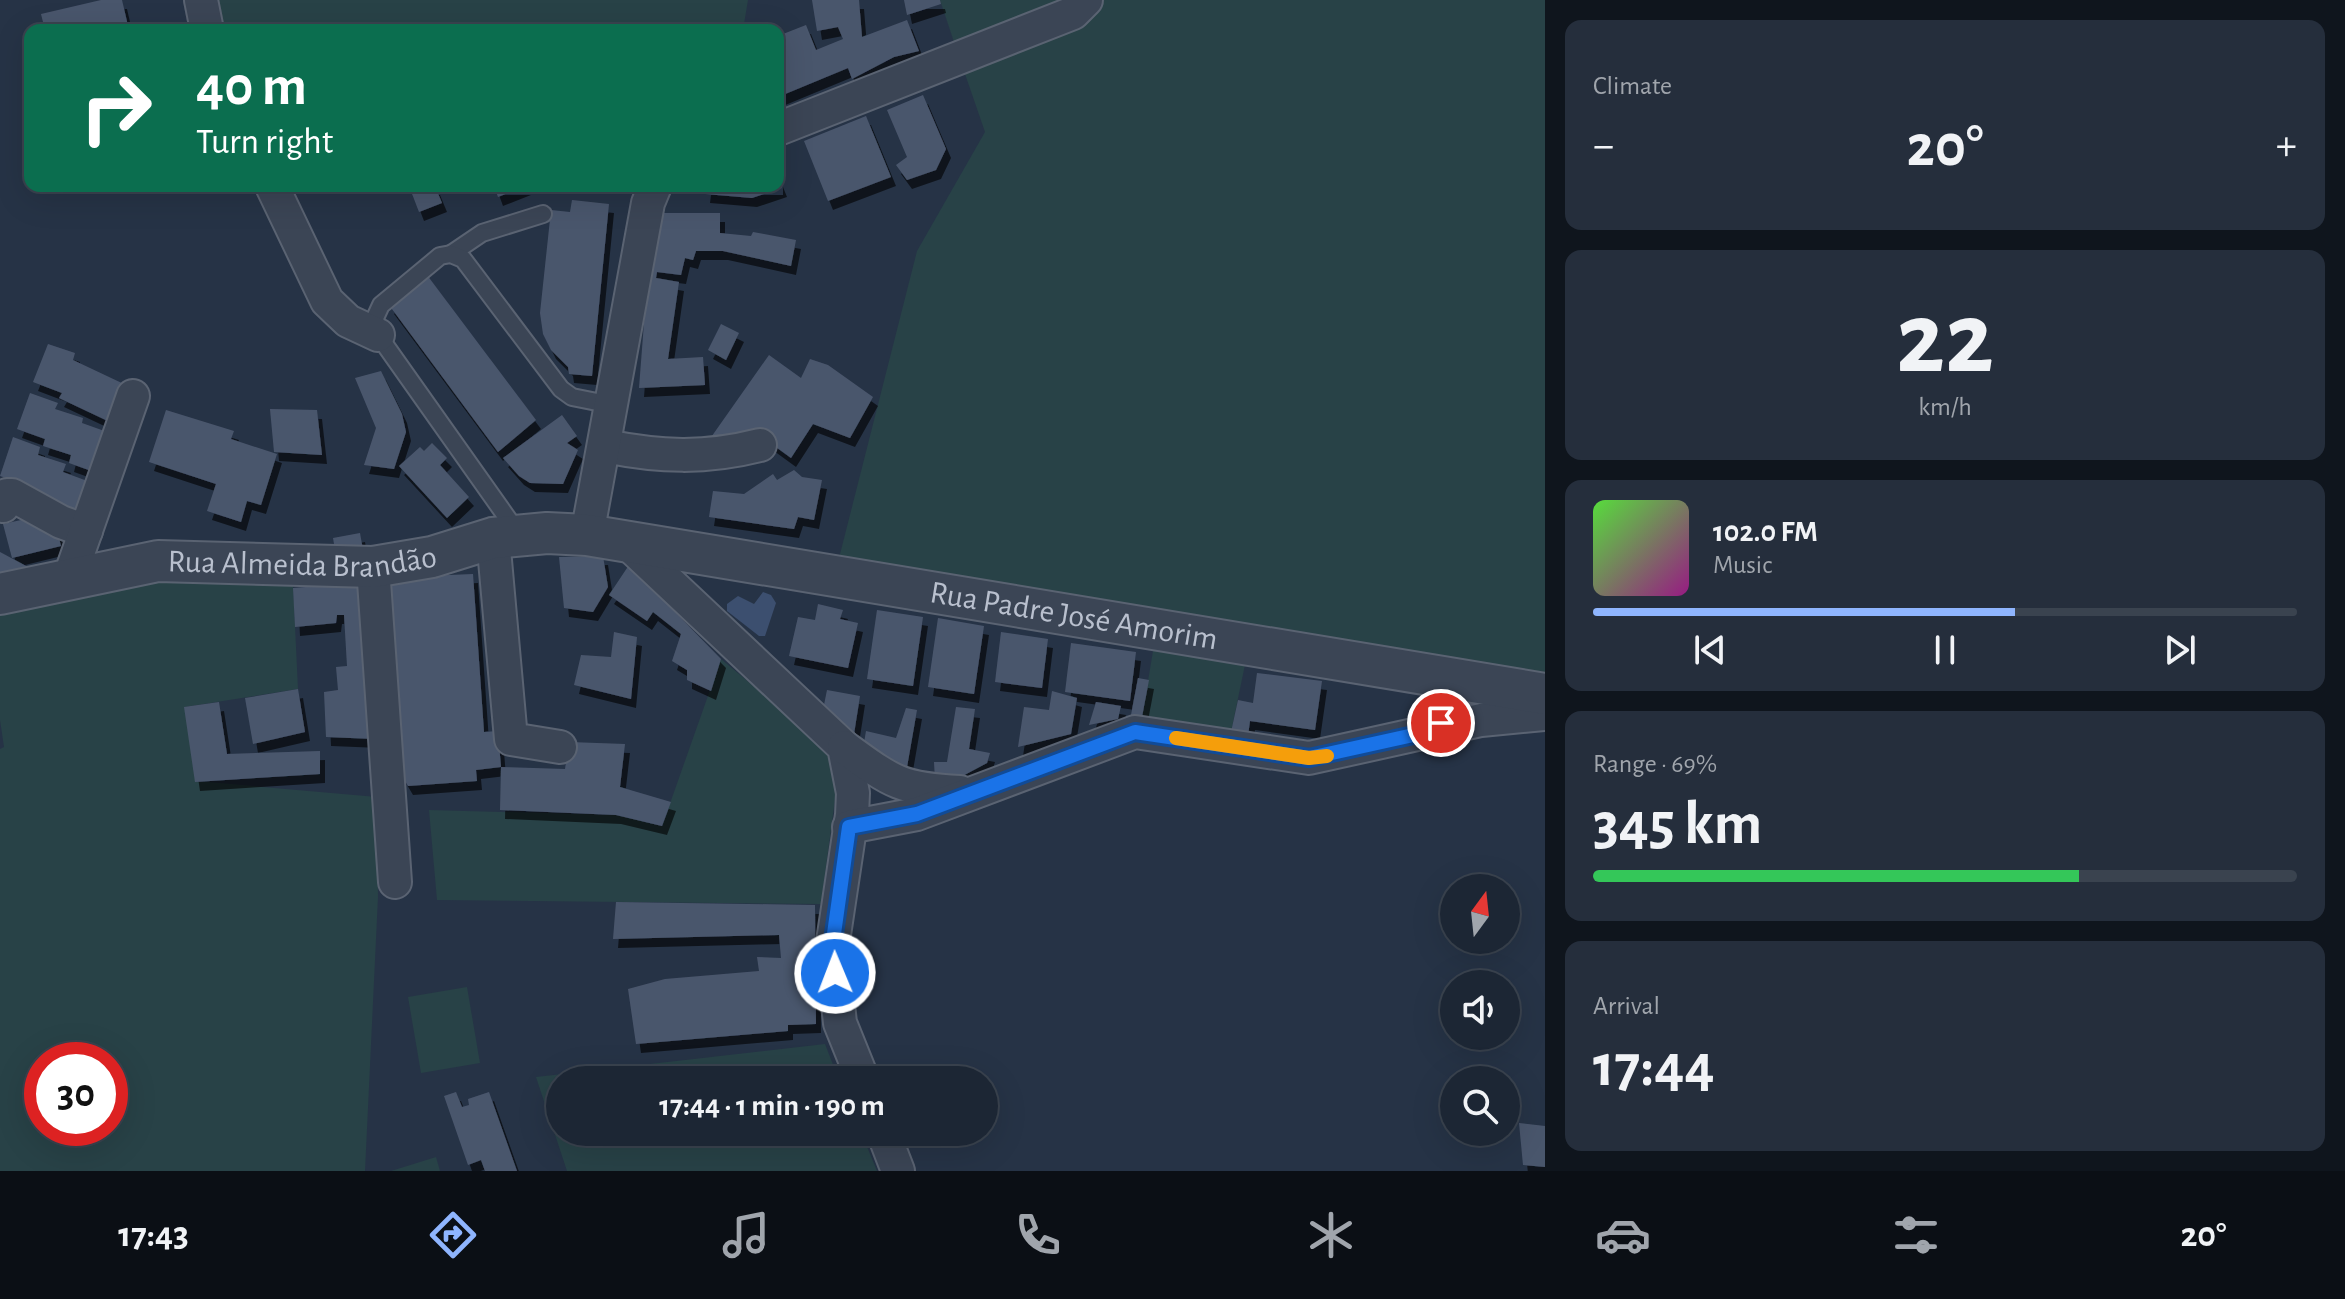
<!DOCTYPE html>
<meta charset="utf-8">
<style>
:root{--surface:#1c2634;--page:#252e3c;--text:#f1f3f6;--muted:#a0a5ac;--line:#3a434f;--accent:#8fb5fe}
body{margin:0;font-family:"Alegreya Sans",sans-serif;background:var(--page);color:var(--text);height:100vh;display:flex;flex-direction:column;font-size:30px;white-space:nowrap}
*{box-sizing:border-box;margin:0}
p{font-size:26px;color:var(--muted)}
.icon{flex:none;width:44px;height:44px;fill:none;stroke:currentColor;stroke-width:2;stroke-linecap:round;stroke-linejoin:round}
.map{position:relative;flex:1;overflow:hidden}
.drawer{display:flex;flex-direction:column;gap:20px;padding:20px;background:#0f151d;width:800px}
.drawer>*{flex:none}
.hud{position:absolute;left:24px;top:24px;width:760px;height:168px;border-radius:16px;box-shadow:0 8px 32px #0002,0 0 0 2px var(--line);background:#0b6e4f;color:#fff;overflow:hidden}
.needle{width:52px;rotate:15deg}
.controls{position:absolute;left:1440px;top:874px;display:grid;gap:16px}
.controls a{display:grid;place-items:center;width:80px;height:80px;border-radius:50%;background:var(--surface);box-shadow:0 8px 32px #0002,0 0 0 2px var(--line);font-size:40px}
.speed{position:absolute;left:24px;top:1042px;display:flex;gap:16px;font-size:40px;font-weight:700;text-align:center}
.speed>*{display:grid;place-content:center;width:104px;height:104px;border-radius:50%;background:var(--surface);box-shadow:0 8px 32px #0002,0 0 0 2px var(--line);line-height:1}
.speed .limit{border:12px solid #d22;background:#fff;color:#111}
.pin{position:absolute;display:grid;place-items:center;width:68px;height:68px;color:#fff;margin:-34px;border:4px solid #fff;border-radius:50%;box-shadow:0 2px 8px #0007}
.me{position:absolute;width:88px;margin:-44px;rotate:359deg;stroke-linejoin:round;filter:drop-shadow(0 0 6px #0008)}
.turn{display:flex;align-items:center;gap:28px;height:168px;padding:0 40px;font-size:36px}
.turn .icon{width:104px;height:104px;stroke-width:2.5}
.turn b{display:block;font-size:56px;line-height:68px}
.big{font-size:60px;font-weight:700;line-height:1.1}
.drawer .tile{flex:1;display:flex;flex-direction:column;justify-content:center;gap:12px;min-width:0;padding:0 28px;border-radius:16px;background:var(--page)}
.drawer .dial{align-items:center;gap:0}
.dial b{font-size:104px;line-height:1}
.song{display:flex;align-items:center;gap:24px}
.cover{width:96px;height:96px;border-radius:12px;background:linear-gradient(135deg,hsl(110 70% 55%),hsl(310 70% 35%))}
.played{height:8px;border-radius:4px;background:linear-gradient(90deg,var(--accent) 60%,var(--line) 60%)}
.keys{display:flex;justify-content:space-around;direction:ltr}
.heat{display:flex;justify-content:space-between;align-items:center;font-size:44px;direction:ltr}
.charge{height:12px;border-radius:6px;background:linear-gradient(90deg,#34c759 69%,var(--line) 0)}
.trip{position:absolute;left:546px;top:1066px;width:452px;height:80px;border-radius:40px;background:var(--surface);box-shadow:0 8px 32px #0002,0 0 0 2px var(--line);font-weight:700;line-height:80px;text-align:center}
.tab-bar{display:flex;height:128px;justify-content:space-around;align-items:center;background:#0b0f15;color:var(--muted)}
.tab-bar .icon{width:56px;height:56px}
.tab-bar .selected{color:var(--accent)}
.tab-bar b{font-size:36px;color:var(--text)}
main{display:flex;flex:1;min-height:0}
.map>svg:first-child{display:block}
</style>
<main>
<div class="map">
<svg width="1545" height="1171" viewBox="0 0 1545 1171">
<defs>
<filter id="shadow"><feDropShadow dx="5" dy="9" stdDeviation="0" flood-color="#0009"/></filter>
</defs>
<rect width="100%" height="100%" fill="#263346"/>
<g fill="#284247" fill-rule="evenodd">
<path d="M215 0H748L743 30H222Z"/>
<path d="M940 0H1061L956 48Z"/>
<path d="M1103 0H1545V680L837 566 917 251 985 132 965 74 1073 31Z"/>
<path d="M162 569 293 584 298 689 185 707 196 781 377 797 378 897 365 1171H0V749L4 747 0 720V607ZM42 1060H110V1128H42Z"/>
<path d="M1154 645 1246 660 1231 732 1142 717Z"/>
<path d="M721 659 833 752 836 792 821 904 437 900 429 810 616 815 662 826Z"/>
<path d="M467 987 480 1063 421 1073 408 997Z"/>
<path d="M825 1044 839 1080H560V1132H861L877 1171H567L536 1077Z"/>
<path d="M436 1157 440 1171H391Z"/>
</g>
<path fill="#3c4f6f" d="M763 592 771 595 776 603 765 636H759L727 611V604L738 596 754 604Z"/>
<g fill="#4a566c" filter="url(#shadow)">
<path d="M101 0H122L129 30H45L41 14Z"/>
<path d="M812 0H859L862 37 907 20 919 51 894 57 852 79 848 68 778 97V36L806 25 816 50 843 39 838 27 817 31Z"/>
<path d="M904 0H940L941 4 907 15Z"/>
<path d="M923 95 946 149 936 170 907 180 896 165 907 157 887 110Z"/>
<path d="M866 116 891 177 828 201 804 141Z"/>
<path d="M778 178 782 188 752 198 705 194 706 186H778Z"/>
<path d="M409 186H435L442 203 419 212Z"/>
<path d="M494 186H526L498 197Z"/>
<path d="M572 200 609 204 592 376 569 374 568 367 551 350 543 334 540 313 551 210 570 212Z"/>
<path d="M657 213H720V233L751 236 753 232 796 240 791 266 723 251H696L693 260 685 258 681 275 657 272 656 278 679 282 668 359 703 357 705 385 639 388 648 271Z"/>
<path d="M427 275 536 420 498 452 389 305Z"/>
<path d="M721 324 739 333 726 360 708 350Z"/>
<path d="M48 344 75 353 73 360 126 385 112 423 59 398 62 393 33 382Z"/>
<path d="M769 355 801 378 810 359 828 365 873 397 850 438 813 424 791 458 758 434 707 443Z"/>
<path d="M381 371 402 414 406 432 394 469 364 465 376 428 355 378Z"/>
<path d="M30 393 58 403 55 409 83 418 82 423 110 433 97 473 69 463 71 455 43 446 45 439 17 429Z"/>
<path d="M270 409 317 410 322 455 274 452Z"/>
<path d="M166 410 234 431 231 439 277 454 261 505 247 501 241 522 207 511 216 484 149 462Z"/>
<path d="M562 415 577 436 567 443 578 450 563 484 530 483 519 476 503 458Z"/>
<path d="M13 437 40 447 38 455 66 464 63 472 90 482 76 521 27 485 0 476Z"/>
<path d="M432 443 447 458 440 465 469 497 447 518 399 466 420 447 424 451Z"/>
<path d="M794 470 802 477 822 480 814 520 798 517 794 529 709 517 713 491 744 494 773 474 777 480Z"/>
<path d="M39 516 55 522 61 546 12 558 3 524Z"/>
<path d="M360 533 363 550 336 555 333 538Z"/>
<path d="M0 552 28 567 26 571 0 576Z"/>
<path d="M603 556 608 587 593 612 564 608 559 557Z"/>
<path d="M629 565 721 659 711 691 687 680V670L672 661 681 634 653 612 647 621 609 595Z"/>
<path d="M473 574 484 732 498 731 501 767 476 770 477 781 408 786 395 764 380 578Z"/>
<path d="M366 582 375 739 326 737 324 692 338 690 336 667 347 666 344 615H337L336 623 295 627 293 588Z"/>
<path d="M818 604 843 610 840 619 858 623 848 668 789 656 798 617 815 620Z"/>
<path d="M877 610 923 617 913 686 867 679Z"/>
<path d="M938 618 984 626 974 694 928 687Z"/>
<path d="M614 632 637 637 631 699 574 685 581 655 611 657Z"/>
<path d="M1001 632 1048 639 1042 688 995 682Z"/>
<path d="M1071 643 1136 652 1130 701 1065 692Z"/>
<path d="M1257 673 1322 681 1315 730 1250 721 1248 736 1231 732 1238 700 1253 703Z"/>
<path d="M1138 678 1149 680 1142 717 1131 715Z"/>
<path d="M298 689 305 732 253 744 245 698Z"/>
<path d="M827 690 860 696 854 734 824 705Z"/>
<path d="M1052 691 1077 698 1071 734 1018 747 1024 707 1049 710Z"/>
<path d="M219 702 227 754 320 751V774L195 782 184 707Z"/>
<path d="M1096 702 1121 706 1118 719 1089 725Z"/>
<path d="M956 707 975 709 969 749 990 753 987 763 955 780H935L934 762H947Z"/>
<path d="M906 708 917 710 906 773 864 743 866 731 896 738Z"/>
<path d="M569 742 625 744 620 787 671 802 662 826 616 815 500 810 501 767 565 769Z"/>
<path d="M616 902 815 905 816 1024 788 1025V1031L636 1044 628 989 665 979 759 971 757 957 781 958 779 935 613 939Z"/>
<path d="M456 1092 462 1107 469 1105 468 1099 489 1092 517 1171H485L481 1160 468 1165 444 1096Z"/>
<path d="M1519 1123 1545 1126V1167L1523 1165Z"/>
</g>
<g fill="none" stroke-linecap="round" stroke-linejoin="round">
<g stroke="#5a6372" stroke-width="20">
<g id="service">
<path d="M451 254 482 233 543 214"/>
<path d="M518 533 378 335 375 318 381 305 440 256 451 254 463 259 561 389 572 397 612 405"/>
</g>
</g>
<g stroke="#5a6372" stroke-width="36">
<g id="minor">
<path d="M201 0 207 30"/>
<path d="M778 129 1073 13 1086 0"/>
<path d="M272 186 327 301 348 321 378 335"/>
<path d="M605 446C660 457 705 459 760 445"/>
<path d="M3 506 7 495H12L61 522 86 531"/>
<path d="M587 535 648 203 655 186"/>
<path d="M493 538 511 739 560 747"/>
<path d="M624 540 844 747 853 793 852 815 832 948 840 1023 863 1080"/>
<path d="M373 567 395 882"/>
<path d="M69 579 133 396"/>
<path d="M844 747C892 782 900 789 960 792"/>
<path d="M849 827 917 814 1135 732 1309 758 1481 720 1545 714"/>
<path d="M883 1132 898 1171"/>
</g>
</g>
<g stroke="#5a6372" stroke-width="44">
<g id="tertiary">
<path id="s1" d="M0 594 158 561 373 567 432 557 493 538 547 533 587 535 1545 694"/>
</g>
</g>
<use href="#service" stroke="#3b4555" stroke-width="16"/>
<use href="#minor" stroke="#3b4555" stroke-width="32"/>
<use href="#tertiary" stroke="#3b4555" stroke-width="40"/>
</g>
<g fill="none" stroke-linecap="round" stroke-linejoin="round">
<g stroke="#114b97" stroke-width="20">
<path id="route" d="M835 973 832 948 849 827 917 814 1135 732 1309 758 1427 732 1441 723"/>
</g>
<use href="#route" stroke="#1a73e8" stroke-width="14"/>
<path stroke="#f59e0b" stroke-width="14" d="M1176 738 1309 758 1327 756"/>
</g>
<g text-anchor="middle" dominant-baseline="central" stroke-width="8" stroke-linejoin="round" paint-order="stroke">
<g font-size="32" fill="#b9c0ce" stroke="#1f2a3b">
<text stroke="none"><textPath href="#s1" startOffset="306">Rua Almeida Brandão</textPath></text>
<text stroke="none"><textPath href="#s1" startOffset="1088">Rua Padre José Amorim</textPath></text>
</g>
</g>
</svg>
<div class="controls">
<a><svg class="needle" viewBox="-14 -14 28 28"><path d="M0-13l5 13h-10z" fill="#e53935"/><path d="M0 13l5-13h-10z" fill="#a0a5ac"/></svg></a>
<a><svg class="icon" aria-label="sound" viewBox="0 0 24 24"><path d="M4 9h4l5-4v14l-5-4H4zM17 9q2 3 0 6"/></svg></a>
<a><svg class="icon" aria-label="search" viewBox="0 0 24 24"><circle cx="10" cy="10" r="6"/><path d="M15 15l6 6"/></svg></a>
</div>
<div class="speed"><div class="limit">30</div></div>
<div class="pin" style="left:1441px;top:723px;background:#d93025"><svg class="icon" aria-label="arrive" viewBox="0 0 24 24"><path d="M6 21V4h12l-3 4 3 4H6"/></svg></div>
<svg class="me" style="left:835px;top:973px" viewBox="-20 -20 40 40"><circle r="17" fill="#1a73e8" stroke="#fff" stroke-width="3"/><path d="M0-11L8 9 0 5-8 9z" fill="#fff"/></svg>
<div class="trip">17:44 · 1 min · 190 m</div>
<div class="hud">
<div class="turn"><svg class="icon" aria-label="right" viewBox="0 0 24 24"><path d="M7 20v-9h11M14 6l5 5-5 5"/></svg><div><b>40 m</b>Turn right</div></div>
</div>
</div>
<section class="drawer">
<div class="tile"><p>Climate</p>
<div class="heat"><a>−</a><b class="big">20°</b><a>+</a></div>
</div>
<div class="tile dial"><b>22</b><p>km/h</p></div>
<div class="tile">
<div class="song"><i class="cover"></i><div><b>102.0 FM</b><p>Music</p></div></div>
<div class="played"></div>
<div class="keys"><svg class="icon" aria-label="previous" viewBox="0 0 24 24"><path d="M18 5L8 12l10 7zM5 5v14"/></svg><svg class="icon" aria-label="pause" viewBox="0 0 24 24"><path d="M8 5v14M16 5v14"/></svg><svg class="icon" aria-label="next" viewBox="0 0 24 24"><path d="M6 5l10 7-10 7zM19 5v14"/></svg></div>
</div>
<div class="tile"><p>Range · 69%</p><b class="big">345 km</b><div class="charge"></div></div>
<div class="tile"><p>Arrival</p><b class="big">17:44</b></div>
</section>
</main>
<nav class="tab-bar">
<b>17:43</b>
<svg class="icon selected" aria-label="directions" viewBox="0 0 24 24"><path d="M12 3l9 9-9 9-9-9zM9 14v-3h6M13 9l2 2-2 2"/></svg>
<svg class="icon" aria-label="music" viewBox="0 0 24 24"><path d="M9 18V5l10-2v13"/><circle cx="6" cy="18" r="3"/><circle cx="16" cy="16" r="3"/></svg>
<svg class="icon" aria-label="phone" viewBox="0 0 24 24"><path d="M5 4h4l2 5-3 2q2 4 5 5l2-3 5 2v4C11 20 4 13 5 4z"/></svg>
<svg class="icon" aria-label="climate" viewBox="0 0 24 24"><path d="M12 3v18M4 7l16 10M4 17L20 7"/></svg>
<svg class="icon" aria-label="car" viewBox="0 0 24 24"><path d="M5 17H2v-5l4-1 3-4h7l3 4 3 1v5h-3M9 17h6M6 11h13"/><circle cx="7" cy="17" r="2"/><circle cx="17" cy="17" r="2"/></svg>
<svg class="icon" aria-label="filters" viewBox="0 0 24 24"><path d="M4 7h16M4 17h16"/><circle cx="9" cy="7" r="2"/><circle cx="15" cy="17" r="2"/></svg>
<b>20°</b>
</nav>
